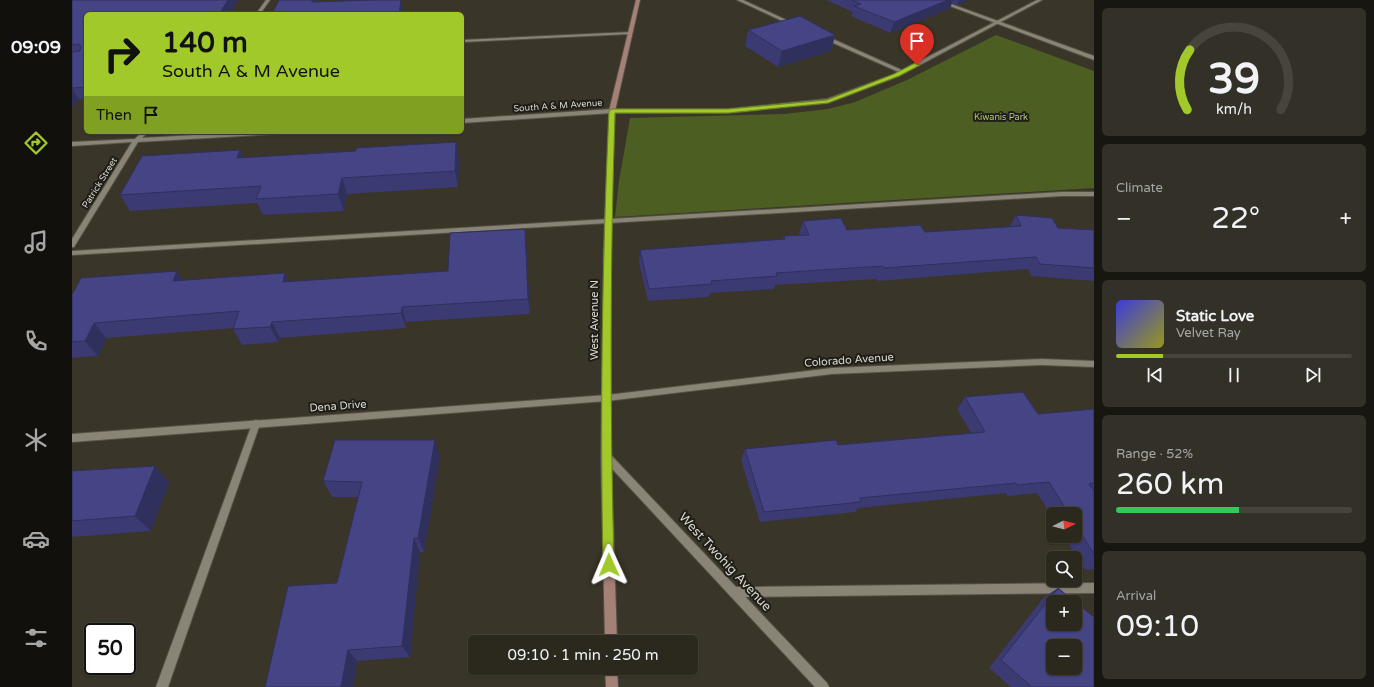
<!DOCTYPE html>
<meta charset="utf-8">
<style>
:root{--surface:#2b281e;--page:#333027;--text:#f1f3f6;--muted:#a6a6a4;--line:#47443c;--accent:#a1c92a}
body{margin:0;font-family:"Varela Round",sans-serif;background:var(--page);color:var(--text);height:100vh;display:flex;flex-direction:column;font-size:15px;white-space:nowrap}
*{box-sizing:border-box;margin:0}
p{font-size:13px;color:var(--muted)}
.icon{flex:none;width:22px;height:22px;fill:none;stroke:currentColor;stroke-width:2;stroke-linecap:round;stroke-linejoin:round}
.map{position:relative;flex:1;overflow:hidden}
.drawer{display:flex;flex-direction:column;gap:8px;padding:8px;background:#181610;width:280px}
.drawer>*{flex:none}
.guide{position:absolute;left:12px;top:12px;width:380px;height:122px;border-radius:6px;box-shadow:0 1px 3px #0004,0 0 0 1px var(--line);background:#a1c92a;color:#111;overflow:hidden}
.needle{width:26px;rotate:84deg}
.buttons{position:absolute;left:974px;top:507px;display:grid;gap:8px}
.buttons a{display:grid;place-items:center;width:36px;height:36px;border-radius:6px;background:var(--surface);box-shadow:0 1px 3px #0004,0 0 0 1px var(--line);font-size:20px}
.speed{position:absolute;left:12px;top:623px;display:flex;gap:8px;font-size:20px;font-weight:700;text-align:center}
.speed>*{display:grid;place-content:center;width:52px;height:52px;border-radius:50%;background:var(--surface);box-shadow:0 1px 3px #0004,0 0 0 1px var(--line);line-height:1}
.speed .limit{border:2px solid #111;border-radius:6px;background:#fff;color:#111}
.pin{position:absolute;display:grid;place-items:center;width:34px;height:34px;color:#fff;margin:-41px -17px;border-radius:50% 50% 50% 0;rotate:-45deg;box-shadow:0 0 4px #0007}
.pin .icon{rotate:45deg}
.me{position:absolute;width:44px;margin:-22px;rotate:359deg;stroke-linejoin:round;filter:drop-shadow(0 0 3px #0008)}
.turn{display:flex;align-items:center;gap:14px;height:84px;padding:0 12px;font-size:18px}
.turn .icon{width:52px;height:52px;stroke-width:2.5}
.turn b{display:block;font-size:28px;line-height:34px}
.then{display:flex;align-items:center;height:38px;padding:0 12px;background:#0003;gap:8px;font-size:15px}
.big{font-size:30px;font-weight:600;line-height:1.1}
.drawer .tile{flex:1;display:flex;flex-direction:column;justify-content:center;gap:6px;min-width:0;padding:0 14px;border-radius:6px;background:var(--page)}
.drawer .dial{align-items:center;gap:0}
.dial svg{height:104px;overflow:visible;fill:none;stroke:var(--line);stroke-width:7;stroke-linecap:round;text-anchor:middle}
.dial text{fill:var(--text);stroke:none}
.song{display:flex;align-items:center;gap:12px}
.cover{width:48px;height:48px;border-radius:6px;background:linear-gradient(135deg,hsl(240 70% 55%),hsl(60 70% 35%))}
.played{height:4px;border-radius:2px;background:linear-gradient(90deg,var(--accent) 20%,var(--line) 20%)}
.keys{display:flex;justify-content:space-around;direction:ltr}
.heat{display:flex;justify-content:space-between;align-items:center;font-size:22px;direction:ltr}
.charge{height:6px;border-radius:3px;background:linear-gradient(90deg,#34c759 52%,var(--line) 0)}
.trip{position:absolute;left:396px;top:635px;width:230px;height:40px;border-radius:6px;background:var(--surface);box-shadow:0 1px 3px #0004,0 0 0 1px var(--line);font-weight:600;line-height:40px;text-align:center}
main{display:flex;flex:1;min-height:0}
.tabs{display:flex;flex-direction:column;width:72px;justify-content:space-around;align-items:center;background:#11100c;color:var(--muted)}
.tabs .icon{width:28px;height:28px}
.tabs .on{color:var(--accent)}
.tabs b{font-size:18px;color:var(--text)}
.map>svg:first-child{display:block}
</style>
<main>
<nav class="tabs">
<b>09:09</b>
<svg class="icon on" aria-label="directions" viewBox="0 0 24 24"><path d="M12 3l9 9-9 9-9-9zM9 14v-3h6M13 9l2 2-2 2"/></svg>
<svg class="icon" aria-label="music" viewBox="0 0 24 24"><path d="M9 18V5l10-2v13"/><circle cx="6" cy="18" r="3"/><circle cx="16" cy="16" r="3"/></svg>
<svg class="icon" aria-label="phone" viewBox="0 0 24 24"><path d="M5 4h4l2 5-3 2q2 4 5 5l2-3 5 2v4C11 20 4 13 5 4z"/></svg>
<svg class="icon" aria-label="climate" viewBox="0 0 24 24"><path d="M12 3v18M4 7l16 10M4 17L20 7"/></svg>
<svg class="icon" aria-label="car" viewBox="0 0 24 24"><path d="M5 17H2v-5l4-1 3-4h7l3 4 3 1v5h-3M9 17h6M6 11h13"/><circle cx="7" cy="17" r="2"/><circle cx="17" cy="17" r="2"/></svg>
<svg class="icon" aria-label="filters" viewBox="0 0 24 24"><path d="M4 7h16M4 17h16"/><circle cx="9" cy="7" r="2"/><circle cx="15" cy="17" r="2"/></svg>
</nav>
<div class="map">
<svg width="1022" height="687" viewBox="0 0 1022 687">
<rect width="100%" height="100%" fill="#393528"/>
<path fill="#4d5e22" d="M924 35 1022 71V188L543 217 547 181 558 118 712 114 756 109 783 102 835 80Z"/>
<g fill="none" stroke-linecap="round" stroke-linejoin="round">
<g stroke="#545145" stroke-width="2">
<g id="service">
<path d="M665 0H671L723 24 719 25Z"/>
<path d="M560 32V34H558L390 42V40Z"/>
<path d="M750 36H754L834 72 829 73 750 38Z"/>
<path d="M990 192H1022V196H990L0 255V251Z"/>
<path d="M184 420 187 421 188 424 96 687H84L180 424 181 421Z"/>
<path d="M1022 583V593L662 597 658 596 657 592 658 588 662 587Z"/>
</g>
</g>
<g stroke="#545145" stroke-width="2">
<g id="minor">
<path d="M194 0H198L188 14H184Z"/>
<path d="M965 0H970L827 76 756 103 656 113H540L390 123V119L540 109H656L755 99 823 74Z"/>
<path d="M70 132H76L70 138 174 132H207L204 134 66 142 2 247H0V239L60 142 0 146V142L63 139Z"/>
<path d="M970 359 1022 361V367L970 365 760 374 535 401 0 442V434L535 395 760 368Z"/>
<path d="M534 452 537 453 755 683 757 687H743L531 459 529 456 531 453Z"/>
</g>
</g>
<g stroke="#545145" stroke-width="2">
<path id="tertiary" d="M862 0H868L1022 56V60Z"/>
</g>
<g stroke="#545145" stroke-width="2">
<g id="secondary">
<path d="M564 0H568L543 111 538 241 539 456 545 642H533L529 456 532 241 537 111Z"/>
<path d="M533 668H545L546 687H534Z"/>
</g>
</g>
<use href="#service" fill="#898475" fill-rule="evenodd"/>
<use href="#minor" fill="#898475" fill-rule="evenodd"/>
<use href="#tertiary" fill="#898475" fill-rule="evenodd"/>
<use href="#secondary" fill="#a58077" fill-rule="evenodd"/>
</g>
<g fill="#3b3a72">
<path d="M0 0H166L158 14H14V99H7L1 107H0Z"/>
<path d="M754 0H896L885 5 880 3 878 8 818 33 779 16 781 12Z"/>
<path d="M676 30 763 35 759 51 706 67 673 46Z"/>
<path d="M168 150 171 157 387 158 386 187 275 194 272 211 191 215 185 203 58 211 48 195Z"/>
<path d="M944 215 986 228 1022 230V281L959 276 956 269 806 281 805 279 703 285 702 289 638 293 637 297 576 301 567 263 568 250 711 240 712 236 728 235 727 233 731 221 775 230 853 232 937 227Z"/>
<path d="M453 229 458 314 334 322V328L208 338 206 342 170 345 161 329 162 328 34 338 26 356 0 358V295L111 280 217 282 376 271Z"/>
<path d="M893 397 966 414 1022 409V569L1013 570 992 536H1003V514H981V518L965 493 935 496 934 493 786 508 783 512 688 522 669 460 673 449 766 445 899 433 885 409Z"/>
<path d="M368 456 352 552H348L338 657 285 661 281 687 265 583 286 497H260L251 481Z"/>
<path d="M0 471 97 482 79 531 0 537Z"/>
<path d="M986 588 1022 687H939L917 668 972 597Z"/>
</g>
<g fill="#30305d">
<path d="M156 0H166L158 14H147Z"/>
<path d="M240 0H243L244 13 240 2Z"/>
<path d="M329 0 331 10V14H327Z"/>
<path d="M876 0H881L878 8 818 33 822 22Z"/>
<path d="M887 0H896L885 5Z"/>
<path d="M763 35 759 51 706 67 710 51Z"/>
<path d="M0 88 7 99 1 107 0 105Z"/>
<path d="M384 142 387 158 386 187 383 171Z"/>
<path d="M168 150 175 166 165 158Z"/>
<path d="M270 178 275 194 272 211 266 194Z"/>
<path d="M453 229 454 245 458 314 456 299Z"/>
<path d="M105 271 115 286 101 281Z"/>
<path d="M213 273 220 288 211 282Z"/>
<path d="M330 307 334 322V328L329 313Z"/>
<path d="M200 322 208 338 206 342 198 327Z"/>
<path d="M22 323 34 338 26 356 13 341Z"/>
<path d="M363 440 368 456 352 552 346 538Z"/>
<path d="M83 466 97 482 79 531 63 516Z"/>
<path d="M342 538 348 552 338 657 330 646Z"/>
<path d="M276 650 285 661 281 687H269Z"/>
</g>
<g fill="#454485" stroke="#30305d" fill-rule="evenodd">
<path d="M0 0H156L147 14H14V87L0 88V52L8 51 9 46 7 44 0 45Z"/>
<path d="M207 0H240V2L303 0H329L327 14H200Z"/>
<path d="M780 0H876L822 22 782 6 789 4Z"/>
<path d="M728 16 763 35 710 51 676 30Z"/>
<path d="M384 142 383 171 270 178 266 194 184 199 189 186 48 195 70 156 168 150 165 158 284 151V148Z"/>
<path d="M944 215 980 218 986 228 1022 230V268L968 264 964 257 812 268 811 266 704 273 705 276 639 281 640 284 577 289 568 250 713 239 712 236 737 235 731 221 769 218 775 230 848 225 853 232 949 226Z"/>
<path d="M453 229 456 299 330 307 329 313 200 322 198 327 161 329 167 311 22 323 13 341 0 342V295L9 278 105 271 101 281 213 273 211 282 376 271 378 233Z"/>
<path d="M951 392 966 414 1022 409V483L1017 484 1022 491V554L1003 524V514H997L977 482 945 485 944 483 788 498 789 502 692 512 673 449 764 440 766 445 913 432 893 397Z"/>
<path d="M263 440H363L346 538H342L330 646 276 650 269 687H193L216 586 265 583 290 482 251 481Z"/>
<path d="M83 466 63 516 0 521V471Z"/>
<path d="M986 588 1022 617V687H960L929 660ZM981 602H1003V624H981ZM981 646H1003V668H981Z"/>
</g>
<path fill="#a1c92a" stroke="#69831b" d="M843 63 848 65 827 76 756 103 656 113H543C538 264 538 414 542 565L541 569 537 570 532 569 531 565C528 413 530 263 537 111L540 109H656L755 100 822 74Z"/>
<g text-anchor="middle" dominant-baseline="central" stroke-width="4" stroke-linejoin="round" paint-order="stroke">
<g font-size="9" fill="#d9d7ce" stroke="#1f1d17">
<text transform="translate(486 106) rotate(-4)">South A &amp; M Avenue</text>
<text transform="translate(28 183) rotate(-58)">Patrick Street</text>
</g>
<g font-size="9" fill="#adcd65" stroke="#1f1d17">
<text x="929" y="117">Kiwanis Park</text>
</g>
<g font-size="11" fill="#d9d7ce" stroke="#1f1d17">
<text transform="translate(522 320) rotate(-90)">West Avenue N</text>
<text transform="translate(777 360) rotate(-4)">Colorado Avenue</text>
<text transform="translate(266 406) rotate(-4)">Dena Drive</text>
</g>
<g font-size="13" fill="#d9d7ce" stroke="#1f1d17">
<text transform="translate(653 562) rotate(47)">West Twohig Avenue</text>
</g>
</g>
</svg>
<div class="buttons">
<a><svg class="needle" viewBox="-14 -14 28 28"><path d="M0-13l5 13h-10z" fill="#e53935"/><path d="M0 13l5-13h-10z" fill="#a6a6a4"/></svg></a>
<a><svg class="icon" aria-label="search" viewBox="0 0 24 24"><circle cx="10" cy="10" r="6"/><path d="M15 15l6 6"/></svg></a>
<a>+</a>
<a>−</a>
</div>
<div class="speed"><div class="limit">50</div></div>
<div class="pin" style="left:845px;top:65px;background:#d93025"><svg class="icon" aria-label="arrive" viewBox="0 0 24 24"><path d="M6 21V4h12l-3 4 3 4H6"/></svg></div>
<svg class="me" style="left:537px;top:565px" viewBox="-20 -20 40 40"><path d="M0-17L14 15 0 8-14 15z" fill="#a1c92a" stroke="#fff" stroke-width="4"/></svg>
<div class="trip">09:10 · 1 min · 250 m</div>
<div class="guide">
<div class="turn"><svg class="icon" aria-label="right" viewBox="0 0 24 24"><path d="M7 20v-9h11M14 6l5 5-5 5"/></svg><div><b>140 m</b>South A &amp; M Avenue</div></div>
<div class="then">Then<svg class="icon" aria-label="arrive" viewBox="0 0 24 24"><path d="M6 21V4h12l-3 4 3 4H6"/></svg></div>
</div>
</div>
<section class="drawer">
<div class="tile dial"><svg viewBox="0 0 100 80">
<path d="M14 69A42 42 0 1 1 86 69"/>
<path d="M14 69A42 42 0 0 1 16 23" stroke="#a1c92a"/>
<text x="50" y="56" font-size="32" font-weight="700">39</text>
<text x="50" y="72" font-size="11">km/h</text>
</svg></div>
<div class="tile"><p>Climate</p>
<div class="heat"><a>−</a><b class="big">22°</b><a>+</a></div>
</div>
<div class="tile">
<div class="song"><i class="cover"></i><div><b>Static Love</b><p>Velvet Ray</p></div></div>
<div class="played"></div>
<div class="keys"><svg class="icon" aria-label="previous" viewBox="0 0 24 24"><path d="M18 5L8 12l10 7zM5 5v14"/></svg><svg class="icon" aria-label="pause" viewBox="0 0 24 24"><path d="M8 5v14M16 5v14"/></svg><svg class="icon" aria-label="next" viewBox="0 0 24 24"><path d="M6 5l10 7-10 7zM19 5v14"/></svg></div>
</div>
<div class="tile"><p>Range · 52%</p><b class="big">260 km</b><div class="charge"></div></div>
<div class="tile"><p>Arrival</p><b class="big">09:10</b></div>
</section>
</main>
